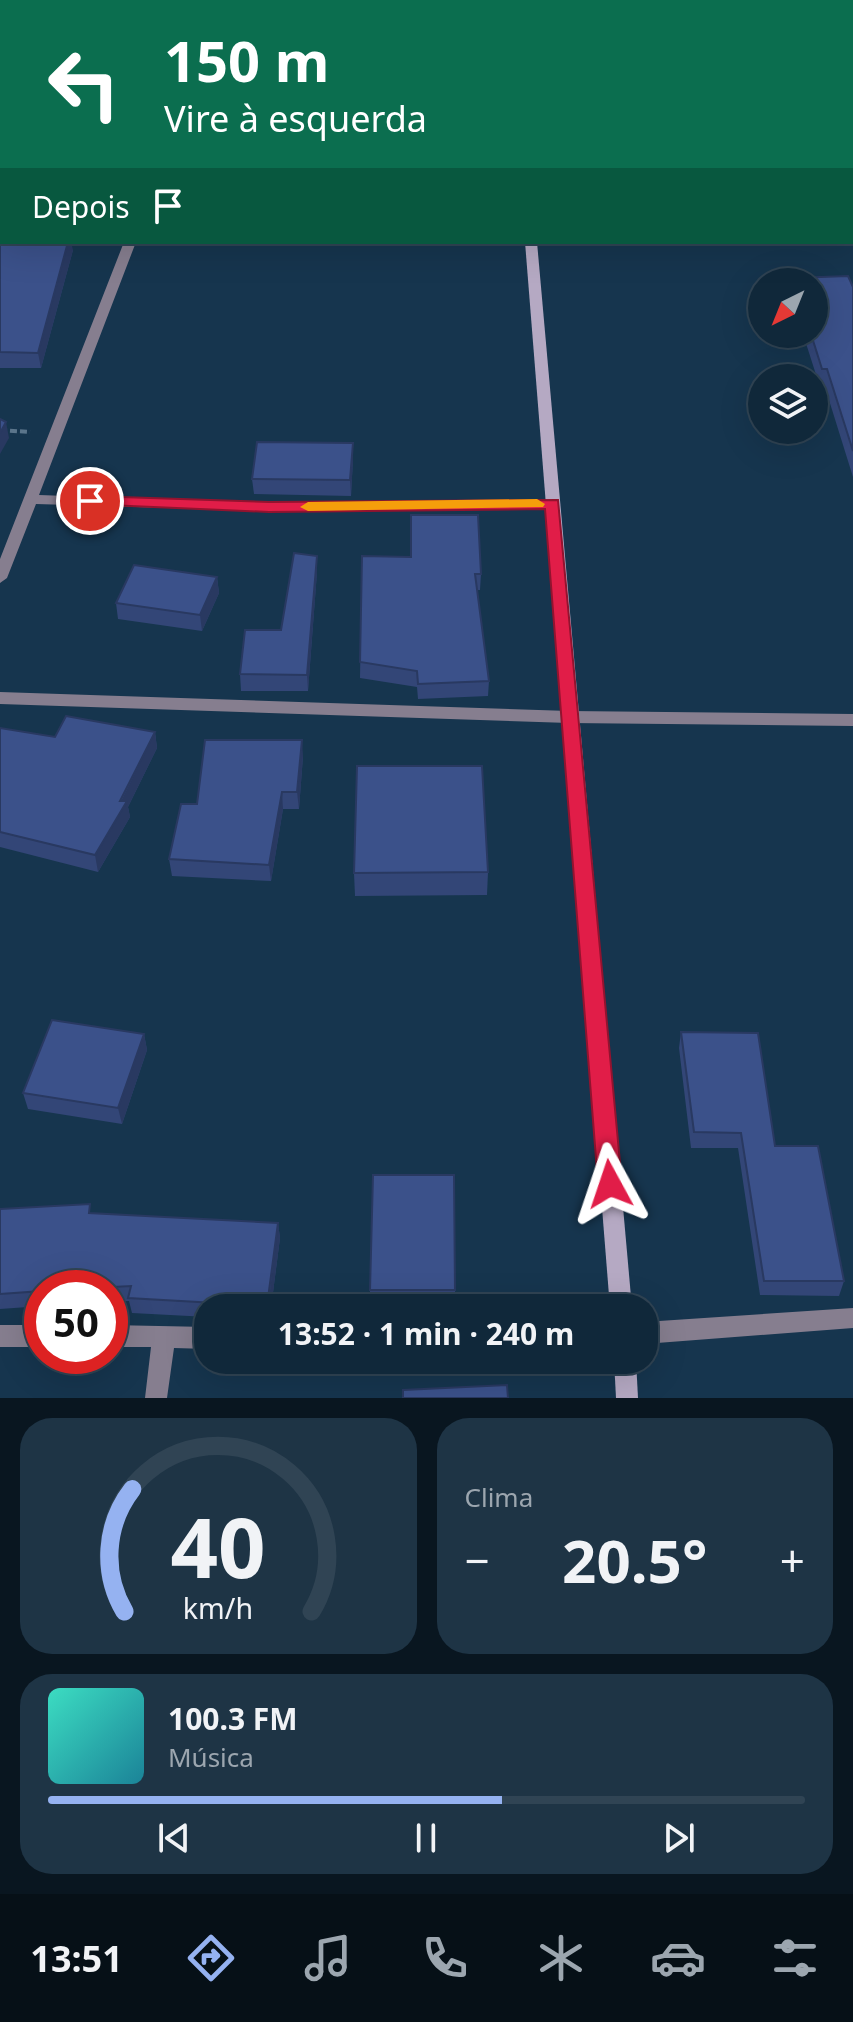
<!DOCTYPE html>
<html lang="pt">
<meta charset="utf-8">
<style>
:root{--surface:#10283a;--page:#1e3445;--text:#f1f3f6;--muted:#9ca6af;--line:#304454;--accent:#95b2f1}
body{margin:0;font-family:"Noto Sans",sans-serif;background:var(--page);color:var(--text);height:100vh;display:flex;flex-direction:column;font-size:30px;white-space:nowrap}
*{box-sizing:border-box;margin:0}
p{font-size:26px;color:var(--muted)}
.icon{flex:none;width:44px;height:44px;fill:none;stroke:currentColor;stroke-width:2;stroke-linecap:round;stroke-linejoin:round}
.map{position:relative;height:1398px;overflow:hidden}
.details{display:flex;flex-direction:column;gap:20px;padding:20px;background:#091620;flex:1}
.details>*{flex:none}
.guide{position:absolute;left:0px;top:0px;width:854px;height:244px;box-shadow:0 8px 32px #0002,0 0 0 2px var(--line);background:#0b6e4f;color:#fff;overflow:hidden}
.needle{width:52px;rotate:223deg}
.controls{position:absolute;left:748px;top:268px;display:grid;gap:16px}
.controls a{display:grid;place-items:center;width:80px;height:80px;border-radius:50%;background:var(--surface);box-shadow:0 8px 32px #0002,0 0 0 2px var(--line);font-size:40px}
.speed{position:absolute;left:24px;top:1270px;display:flex;gap:16px;font-size:40px;font-weight:700;text-align:center}
.speed>*{display:grid;place-content:center;width:104px;height:104px;border-radius:50%;background:var(--surface);box-shadow:0 8px 32px #0002,0 0 0 2px var(--line);line-height:1}
.speed .limit{border:12px solid #d22;background:#fff;color:#111}
.pin{position:absolute;display:grid;place-items:center;width:68px;height:68px;color:#fff;margin:-34px;border:4px solid #fff;border-radius:50%;box-shadow:0 2px 8px #0007}
.me{position:absolute;width:88px;margin:-44px;rotate:355deg;stroke-linejoin:round;filter:drop-shadow(0 0 6px #0008)}
.turn{display:flex;align-items:center;gap:28px;height:168px;padding:0 32px;font-size:36px}
.turn .icon{width:104px;height:104px;stroke-width:2.5}
.turn b{display:block;font-size:56px;line-height:68px}
.then{display:flex;align-items:center;height:76px;padding:0 32px;background:#0003;gap:16px;font-size:30px}
.big{font-size:60px;font-weight:700;line-height:1.1}
.details .card{flex:1;display:flex;flex-direction:column;justify-content:center;gap:12px;min-width:0;padding:0 28px;border-radius:32px;background:var(--page)}
.details .dial{align-items:center;gap:0}
.dial svg{height:208px;overflow:visible;fill:none;stroke:var(--line);stroke-width:7;stroke-linecap:round;text-anchor:middle}
.dial text{fill:var(--text);stroke:none}
.song{display:flex;align-items:center;gap:24px}
.cover{width:96px;height:96px;border-radius:12px;background:linear-gradient(135deg,hsl(170 70% 55%),hsl(190 70% 35%))}
.played{height:8px;border-radius:4px;background:linear-gradient(90deg,var(--accent) 60%,var(--line) 60%)}
.keys{display:flex;justify-content:space-around;direction:ltr}
.heat{display:flex;justify-content:space-between;align-items:center;font-size:44px;direction:ltr}
.details .tiles{flex:1;display:grid;gap:20px;grid-template-columns:1fr 1fr}
.card:last-child{grid-column:span 2}
.trip{position:absolute;left:194px;top:1294px;width:464px;height:80px;border-radius:32px;background:var(--surface);box-shadow:0 8px 32px #0002,0 0 0 2px var(--line);font-weight:700;line-height:80px;text-align:center}
.tabs{display:flex;height:128px;justify-content:space-around;align-items:center;background:#061017;color:var(--muted)}
.tabs .icon{width:56px;height:56px}
.tabs .active{color:var(--accent)}
.tabs b{font-size:36px;color:var(--text)}
.map>svg:first-child{display:block}
</style>
<div class="map">
<svg width="853" height="1398" viewBox="0 0 853 1398">
<rect width="100%" height="100%" fill="#16354e"/>
<g fill="none" stroke-linecap="round" stroke-linejoin="round">
<path stroke="#5b758b" stroke-width="4" stroke-dasharray="7 3" stroke-linecap="butt" d="M0 430 30 432"/>
<g fill="#867e8f" fill-rule="evenodd">
<path d="M853 35V42H852V35Z"/>
<rect x="0" y="96" width="2" height="6"/>
<rect x="852" y="127" width="1" height="6"/>
<rect x="852" y="218" width="1" height="6"/>
<rect x="0" y="223" width="2" height="6"/>
<path d="M124 242H136L39 495 269 503 552 500 559 504 552 508 269 511 36 504 7 578 0 583V559Z"/>
<path d="M0 692 569 711 853 714V726L569 723 0 704Z"/>
<path d="M853 1308V1328L644 1344V1322Z"/>
<rect x="0" y="1325" width="42" height="22"/>
<path d="M110 1325 208 1327V1349L174 1348 167 1398H145L151 1347H110Z"/>
</g>
<g fill="#b5a9c3" fill-rule="evenodd">
<rect x="509" y="0" width="10" height="2"/>
<path d="M525 242H537L632 1308H610Z"/>
<path d="M614 1360H636L638 1398H616Z"/>
</g>
</g>
<g fill="#334677">
<path d="M0 235 73 250 41 368H0Z"/>
<path d="M793 278 853 287V477L824 384H819L803 334H814V282H792Z"/>
<path d="M353 443V459L351 496 254 494 252 479Z"/>
<path d="M317 556V572L308 691H241L240 674 281 630Z"/>
<path d="M362 556 481 574 480 590H477L489 681 488 696 418 699 417 687 360 678Z"/>
<path d="M217 577 219 593 202 631 118 619 116 603Z"/>
<path d="M0 728 55 737 155 732 157 748 128 807 130 817 98 872 0 847Z"/>
<path d="M303 756 299 809H283L271 881 172 876 169 859Z"/>
<path d="M488 872 487 895 355 896 354 873Z"/>
<path d="M681 1032 775 1146 844 1281 839 1296 760 1295 738 1148H691L679 1048Z"/>
<path d="M144 1034 147 1050 122 1124 28 1109 23 1093Z"/>
<path d="M0 1209 278 1223 280 1238 271 1308H208V1317L132 1313 129 1301 110 1302V1288H42V1306L0 1309Z"/>
<path d="M370 1290H455V1305L370 1304Z"/>
</g>
<g fill="#293961">
<path d="M68 242H71L73 250 41 368 38 353Z"/>
<path d="M6 422 9 438 0 454V433Z"/>
<path d="M353 443V459L351 496 350 480Z"/>
<path d="M317 556V572L308 691 307 675Z"/>
<path d="M217 577 219 593 202 631 200 615Z"/>
<path d="M155 732 157 748 128 807 130 817 98 872 95 855Z"/>
<path d="M302 740 303 756 299 809 297 792Z"/>
<path d="M282 792 283 809 271 881 269 865Z"/>
<path d="M144 1034 147 1050 122 1124 118 1108Z"/>
<path d="M278 1223 280 1238 271 1308H268Z"/>
</g>
<g fill="#3b518a" stroke="#293961" stroke-width="2">
<path d="M12 0H71V2H14Z"/>
<rect x="285" y="0" width="30" height="2"/>
<path d="M0 235H2V242H68L38 353 0 352Z"/>
<path d="M848 276 853 287V451L827 369H822L811 334H814V282H794L793 278Z"/>
<path d="M0 419 6 422 0 433Z"/>
<path d="M257 442 353 443 350 480 252 479Z"/>
<path d="M411 515H478L481 574H475L489 681 418 684 417 671 360 662 362 556 411 557Z"/>
<path d="M294 553 317 556 307 675 240 674 245 630H281Z"/>
<path d="M134 565 217 577 200 615 116 603Z"/>
<path d="M66 716 155 732 120 801H127L95 855 0 832V728L55 737Z"/>
<path d="M205 740H302L297 792H282L269 865 169 859 181 804H197Z"/>
<path d="M357 766H482L488 872 354 873Z"/>
<path d="M52 1020 144 1034 118 1108 23 1093Z"/>
<path d="M681 1032 758 1033 775 1146H818L844 1281H764L741 1133 694 1132Z"/>
<path d="M373 1175H454L455 1290H370Z"/>
<path d="M90 1204 89 1213 278 1223 267 1306 128 1298 131 1286 92 1288H42V1291L0 1294V1209Z"/>
<path d="M507 1385 508 1398H403V1390Z"/>
</g>
<path fill="#e11d48" stroke="#92132f" stroke-width="2" d="M90 496 269 502 558 500 622 1184 618 1191 610 1194 602 1191 598 1184 545 509 269 512 84 504V497Z"/>
<path fill="#f59e0b" d="M537 499 545 504 543 507 308 511 300 507 308 502Z"/>
</svg>
<div class="controls">
<a><svg class="needle" viewBox="-14 -14 28 28"><path d="M0-13l5 13h-10z" fill="#e53935"/><path d="M0 13l5-13h-10z" fill="#9ca6af"/></svg></a>
<a><svg class="icon" aria-label="layers" viewBox="0 0 24 24"><path d="M12 4l9 5-9 5-9-5zM3 14l9 5 9-5"/></svg></a>
</div>
<div class="speed"><div class="limit">50</div></div>
<div class="pin" style="left:90px;top:501px;background:#d93025"><svg class="icon" aria-label="arrive" viewBox="0 0 24 24"><path d="M6 21V4h12l-3 4 3 4H6"/></svg></div>
<svg class="me" style="left:610px;top:1184px" viewBox="-20 -20 40 40"><path d="M0-17L14 15 0 8-14 15z" fill="#e11d48" stroke="#fff" stroke-width="4"/></svg>
<div class="trip">13:52 · 1 min · 240 m</div>
<div class="guide">
<div class="turn"><svg class="icon" aria-label="left" viewBox="0 0 24 24"><path d="M17 20v-9H6M10 6l-5 5 5 5"/></svg><div><b>150 m</b>Vire à esquerda</div></div>
<div class="then">Depois<svg class="icon" aria-label="arrive" viewBox="0 0 24 24"><path d="M6 21V4h12l-3 4 3 4H6"/></svg></div>
</div>
</div>
<section class="details">
<div class="tiles">
<div class="card dial"><svg viewBox="0 0 100 80">
<path d="M14 69A42 42 0 1 1 86 69"/>
<path d="M14 69A42 42 0 0 1 17 22" stroke="#95b2f1"/>
<text x="50" y="56" font-size="32" font-weight="700">40</text>
<text x="50" y="72" font-size="11">km/h</text>
</svg></div>
<div class="card"><p>Clima</p>
<div class="heat"><a>−</a><b class="big">20.5°</b><a>+</a></div>
</div>
<div class="card">
<div class="song"><i class="cover"></i><div><b>100.3 FM</b><p>Música</p></div></div>
<div class="played"></div>
<div class="keys"><svg class="icon" aria-label="previous" viewBox="0 0 24 24"><path d="M18 5L8 12l10 7zM5 5v14"/></svg><svg class="icon" aria-label="pause" viewBox="0 0 24 24"><path d="M8 5v14M16 5v14"/></svg><svg class="icon" aria-label="next" viewBox="0 0 24 24"><path d="M6 5l10 7-10 7zM19 5v14"/></svg></div>
</div>
</div>
</section>
<nav class="tabs">
<b>13:51</b>
<svg class="icon active" aria-label="directions" viewBox="0 0 24 24"><path d="M12 3l9 9-9 9-9-9zM9 14v-3h6M13 9l2 2-2 2"/></svg>
<svg class="icon" aria-label="music" viewBox="0 0 24 24"><path d="M9 18V5l10-2v13"/><circle cx="6" cy="18" r="3"/><circle cx="16" cy="16" r="3"/></svg>
<svg class="icon" aria-label="phone" viewBox="0 0 24 24"><path d="M5 4h4l2 5-3 2q2 4 5 5l2-3 5 2v4C11 20 4 13 5 4z"/></svg>
<svg class="icon" aria-label="climate" viewBox="0 0 24 24"><path d="M12 3v18M4 7l16 10M4 17L20 7"/></svg>
<svg class="icon" aria-label="car" viewBox="0 0 24 24"><path d="M5 17H2v-5l4-1 3-4h7l3 4 3 1v5h-3M9 17h6M6 11h13"/><circle cx="7" cy="17" r="2"/><circle cx="17" cy="17" r="2"/></svg>
<svg class="icon" aria-label="filters" viewBox="0 0 24 24"><path d="M4 7h16M4 17h16"/><circle cx="9" cy="7" r="2"/><circle cx="15" cy="17" r="2"/></svg>
</nav>
